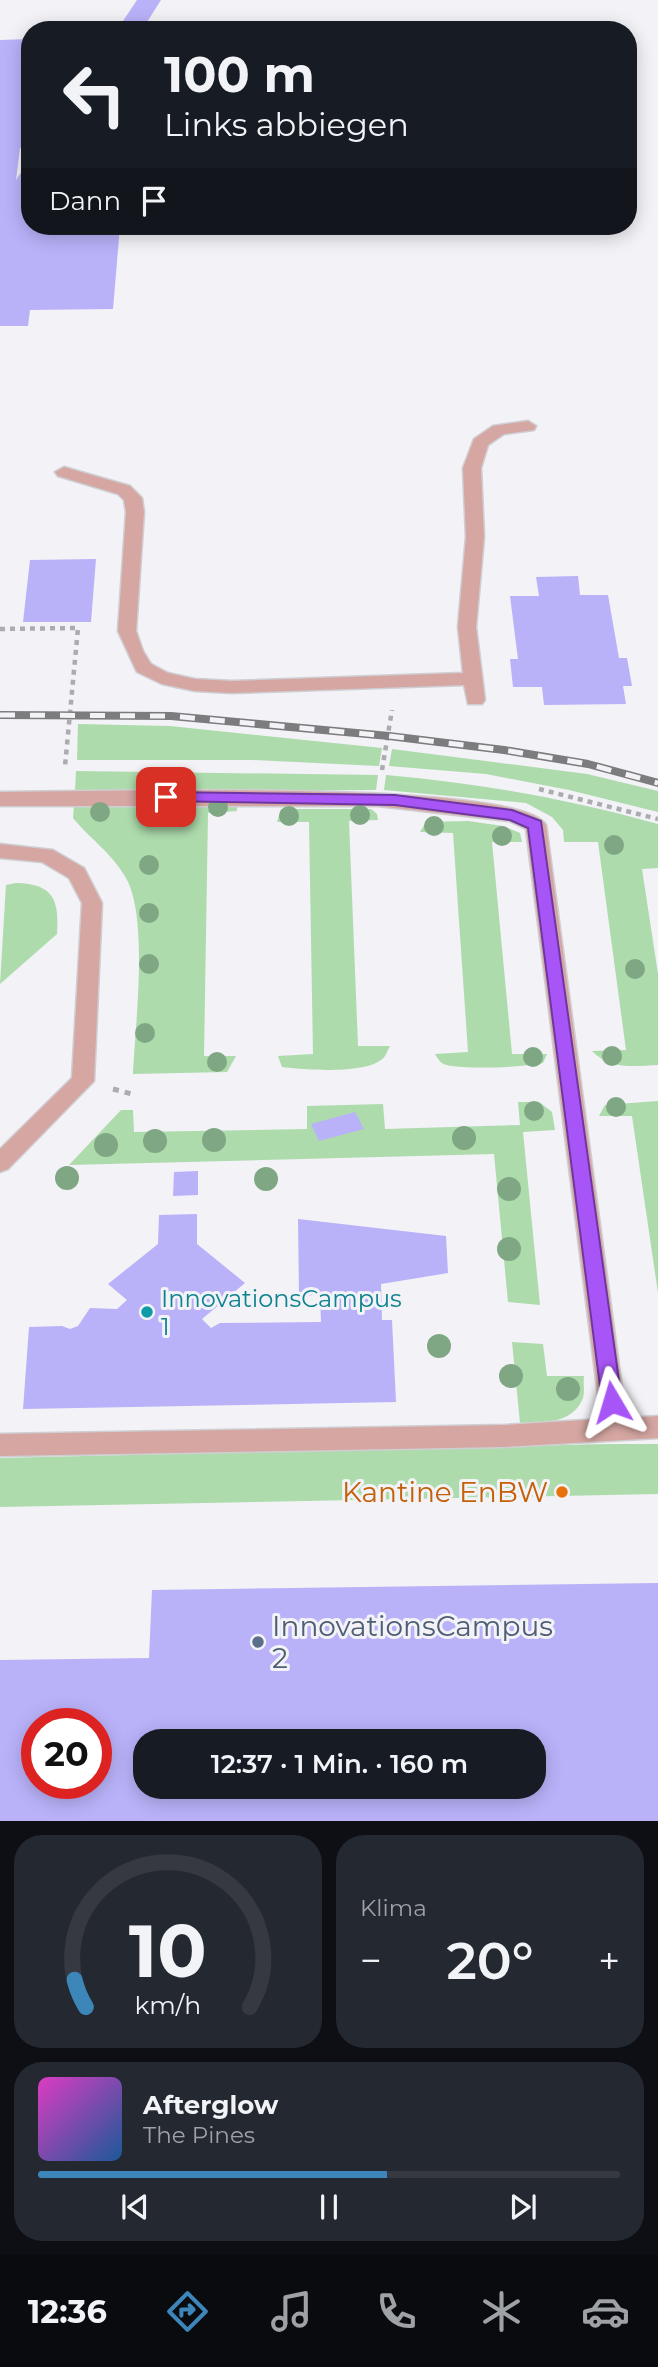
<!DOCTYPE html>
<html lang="de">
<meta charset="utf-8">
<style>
:root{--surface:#171b24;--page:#242831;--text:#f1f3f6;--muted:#9ea1a6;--line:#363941;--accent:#3c86ba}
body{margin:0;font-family:Montserrat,sans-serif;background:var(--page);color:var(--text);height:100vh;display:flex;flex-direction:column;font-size:26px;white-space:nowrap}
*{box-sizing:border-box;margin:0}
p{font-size:23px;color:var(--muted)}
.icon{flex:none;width:38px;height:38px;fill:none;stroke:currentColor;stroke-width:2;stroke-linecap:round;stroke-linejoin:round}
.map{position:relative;height:1821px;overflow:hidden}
.panel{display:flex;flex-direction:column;gap:14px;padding:14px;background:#0d0f14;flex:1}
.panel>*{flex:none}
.top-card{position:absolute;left:21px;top:21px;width:616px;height:214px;border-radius:28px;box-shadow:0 4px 18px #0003;background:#171b24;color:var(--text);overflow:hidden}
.speed{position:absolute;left:21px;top:1708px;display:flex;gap:14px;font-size:35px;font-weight:700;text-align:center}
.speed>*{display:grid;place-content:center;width:91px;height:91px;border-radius:50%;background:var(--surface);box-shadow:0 4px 18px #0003;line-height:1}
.speed .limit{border:10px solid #d22;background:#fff;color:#111}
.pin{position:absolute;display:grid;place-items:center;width:60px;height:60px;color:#fff;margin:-30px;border-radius:14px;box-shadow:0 4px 10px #0006}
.me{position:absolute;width:77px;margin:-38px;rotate:353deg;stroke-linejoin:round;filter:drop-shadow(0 0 5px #0008)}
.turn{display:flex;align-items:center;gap:24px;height:147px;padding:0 28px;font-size:32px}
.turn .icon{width:91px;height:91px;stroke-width:2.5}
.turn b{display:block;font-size:49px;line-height:60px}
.then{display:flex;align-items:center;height:66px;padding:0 28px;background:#0003;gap:14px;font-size:26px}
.big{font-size:52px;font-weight:600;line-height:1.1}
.panel .widget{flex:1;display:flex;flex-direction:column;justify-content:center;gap:10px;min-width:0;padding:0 24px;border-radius:28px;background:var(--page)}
.panel .dial{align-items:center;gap:0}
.dial svg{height:182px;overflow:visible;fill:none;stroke:var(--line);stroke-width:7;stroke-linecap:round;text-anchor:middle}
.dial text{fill:var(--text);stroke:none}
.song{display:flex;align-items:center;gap:21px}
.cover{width:84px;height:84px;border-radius:10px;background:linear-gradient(135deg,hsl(310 70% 55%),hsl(210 70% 35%))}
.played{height:7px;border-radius:4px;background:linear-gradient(90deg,var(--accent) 60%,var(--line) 60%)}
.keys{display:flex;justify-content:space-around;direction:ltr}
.heat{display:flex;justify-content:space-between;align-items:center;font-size:38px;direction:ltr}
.panel .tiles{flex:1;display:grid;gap:14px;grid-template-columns:1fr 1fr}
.widget:last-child{grid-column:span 2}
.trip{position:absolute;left:133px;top:1729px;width:413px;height:70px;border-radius:28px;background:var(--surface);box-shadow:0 4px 18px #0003;font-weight:600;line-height:70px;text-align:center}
.tabs{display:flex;height:112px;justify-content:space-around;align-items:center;background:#090b0e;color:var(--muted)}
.tabs .icon{width:49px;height:49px}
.tabs .selected{color:var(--accent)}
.tabs b{font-size:32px;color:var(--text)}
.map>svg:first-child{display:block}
</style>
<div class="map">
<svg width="658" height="1821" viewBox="0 0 658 1821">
<rect width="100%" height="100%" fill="#f2f2f7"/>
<g fill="#addbac">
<path d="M78 724 170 726 382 748 379 766 252 760H77Z"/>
<path d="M392 749 587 774 658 791V812L569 790 486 774 389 766Z"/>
<path d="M76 771 378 775 376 790 75 791Z"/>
<path d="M386 775C479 783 568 799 658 824V868L642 869 658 974V1065C633 1066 610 1070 592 1051L626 1050 598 842H564L563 830 552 817 526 803 384 790Z"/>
<path d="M231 803 237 807V811L208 813 204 1056H236L227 1072 133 1074C135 1025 149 919 126 878 112 853 90 839 73 818L74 805Z"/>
<path d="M281 809H371L377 814 378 820 349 821 358 1046H390C387 1051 386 1057 381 1060 363 1074 305 1070 282 1067L278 1056 313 1054 309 822H277Z"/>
<path d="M468 821 503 826 520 833 522 842H492L512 1054H547L543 1063C528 1067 453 1071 442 1063 439 1061 437 1057 435 1054L468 1052 453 833 420 832 426 822Z"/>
<path d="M16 883C54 884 59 900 57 934L0 984 6 885Z"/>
<path d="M658 1101V1293L632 1116H599L605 1105Z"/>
<path d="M518 1102H539L552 1112 555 1130 523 1132 540 1305 508 1302 494 1154 69 1165 121 1110H133L134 1132 307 1129V1106L383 1104 385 1129 520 1125Z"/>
<path d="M512 1342 543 1344 547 1376H584C583 1382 585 1392 583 1398 573 1424 542 1423 520 1423Z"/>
<path d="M610 1444H658V1494L0 1507V1458Z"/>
</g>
<g fill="#b9b2f9" fill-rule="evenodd">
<path d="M137 0H161L142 30H117Z"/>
<path d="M30 39V148H20L16 180 30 159V226H120L113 309 30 310 28 326H0V40Z"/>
<path d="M96 559 91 622H23L30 560Z"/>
<path d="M578 576 580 595H608L619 658H627L632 686H623L626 704 544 705 542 687H513L510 659H518L510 596H539L536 577Z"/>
<path d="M355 1112 364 1129 319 1141 311 1124Z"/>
<path d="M198 1171V1195L173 1196 174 1172Z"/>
<path d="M197 1214V1244L245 1283 202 1319 211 1328 220 1323 321 1322 320 1294 299 1297 298 1219 446 1236 448 1273 381 1284 382 1320H392L396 1402 23 1409 29 1327 62 1326 70 1329 78 1326 90 1308 117 1309 127 1300 108 1284 158 1244 159 1215Z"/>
<path d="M658 1583V1821H0V1660L149 1658 152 1590ZM37 1724H96V1783H37ZM145 1741H534V1787H145Z"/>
</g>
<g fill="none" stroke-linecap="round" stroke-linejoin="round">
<g stroke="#cfcfd3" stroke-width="3">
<g id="service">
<path d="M528 421 536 426 534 430 504 434 488 445 481 468 484 537 476 627 485 700 482 704H468L464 685 232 693 195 691 162 684 137 672 135 668 118 631 126 512 124 500 118 494 58 476 55 472 64 467 130 486 142 498 144 512 136 631 143 651 151 664 168 673 195 679 232 681 463 673 458 627 466 537 463 468 474 439 493 426Z"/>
<path d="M166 790C221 791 523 786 546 825L626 1418 658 1416V1438L504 1447 0 1456V1434L504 1425 601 1419 526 829 509 821 378 806H0V792Z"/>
<path d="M0 844 53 850 84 868 102 903 94 1081 8 1169 0 1172V1149L72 1078 82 903 69 878 42 862 0 858Z"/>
</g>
</g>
<g stroke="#acacb0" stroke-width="4.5" stroke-dasharray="5 5" stroke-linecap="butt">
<path d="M0 629 78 628 65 766"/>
<path d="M382 770 392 710"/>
<path d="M539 789 658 819"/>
</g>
<path stroke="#acacb0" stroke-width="5" stroke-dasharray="6 6" stroke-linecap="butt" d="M113 1089 132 1094"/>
<use href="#service" fill="#d5a6a2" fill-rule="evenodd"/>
<g stroke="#7c7c7f" stroke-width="8">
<path id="rail" d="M0 715 171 716 389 736 504 750 588 764 658 783"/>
</g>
<use href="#rail" stroke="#f2f2f7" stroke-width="5" stroke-dasharray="15" stroke-linecap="butt"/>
</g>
<g fill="#80a784">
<circle cx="218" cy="807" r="10"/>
<circle cx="155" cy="809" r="10"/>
<circle cx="100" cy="812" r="10"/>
<circle cx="360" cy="815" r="10"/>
<circle cx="289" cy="816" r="10"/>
<circle cx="434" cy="826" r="10"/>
<circle cx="502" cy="836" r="10"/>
<circle cx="614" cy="845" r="10"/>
<circle cx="149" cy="865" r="10"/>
<circle cx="149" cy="913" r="10"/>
<circle cx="149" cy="964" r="10"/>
<circle cx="635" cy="969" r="10"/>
<circle cx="145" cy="1033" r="10"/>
<circle cx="612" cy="1056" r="10"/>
<circle cx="533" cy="1057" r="10"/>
<circle cx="217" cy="1062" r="10"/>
<circle cx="616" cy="1107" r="10"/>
<circle cx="534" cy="1111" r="10"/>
<circle cx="464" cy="1138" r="12"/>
<circle cx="214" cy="1140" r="12"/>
<circle cx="155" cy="1141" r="12"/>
<circle cx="106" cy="1145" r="12"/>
<circle cx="67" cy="1178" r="12"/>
<circle cx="266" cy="1179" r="12"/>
<circle cx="509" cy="1189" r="12"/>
<circle cx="509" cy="1249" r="12"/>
<circle cx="439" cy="1346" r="12"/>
<circle cx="511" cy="1376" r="12"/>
<circle cx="568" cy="1389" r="12"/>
</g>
<path fill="#a855f7" stroke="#6d37a1" stroke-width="2" d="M166 792 395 795 512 810 541 821 622 1402 619 1407 612 1410 605 1407 602 1402 528 828 510 820 395 805 161 801 159 797Z"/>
<circle fill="#0f9aa8" stroke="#f2f2f7" stroke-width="2.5" cx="147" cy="1312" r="7"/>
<circle fill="#e8710a" stroke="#f2f2f7" stroke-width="2.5" cx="562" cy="1492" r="7"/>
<circle fill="#5c6f8a" stroke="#f2f2f7" stroke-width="2.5" cx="258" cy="1642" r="7"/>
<g text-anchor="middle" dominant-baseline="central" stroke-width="6" stroke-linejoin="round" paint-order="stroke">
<g font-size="24" fill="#0d838f" stroke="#f2f2f7" text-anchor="start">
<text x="161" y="1298">InnovationsCampus<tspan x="161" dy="28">1</tspan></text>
</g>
<g font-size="28" fill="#c56008" stroke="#f2f2f7" text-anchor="end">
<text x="548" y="1492">Kantine EnBW</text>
</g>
<g font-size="28" fill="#4e5e75" stroke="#f2f2f7" text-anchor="start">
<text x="272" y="1626">InnovationsCampus<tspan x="272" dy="32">2</tspan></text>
</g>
</g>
</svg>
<div class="speed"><div class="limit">20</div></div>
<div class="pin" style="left:166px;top:797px;background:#d93025"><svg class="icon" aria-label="arrive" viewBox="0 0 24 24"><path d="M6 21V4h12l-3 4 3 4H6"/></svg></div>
<svg class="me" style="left:612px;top:1402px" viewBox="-20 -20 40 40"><path d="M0-17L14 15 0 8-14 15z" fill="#a855f7" stroke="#fff" stroke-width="4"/></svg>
<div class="trip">12:37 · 1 Min. · 160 m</div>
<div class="top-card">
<div class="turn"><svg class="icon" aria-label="left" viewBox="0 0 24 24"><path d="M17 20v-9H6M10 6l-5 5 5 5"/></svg><div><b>100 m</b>Links abbiegen</div></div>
<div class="then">Dann<svg class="icon" aria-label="arrive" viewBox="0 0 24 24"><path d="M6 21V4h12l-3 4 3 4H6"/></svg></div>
</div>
</div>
<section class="panel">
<div class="tiles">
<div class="widget dial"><svg viewBox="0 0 100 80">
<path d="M14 69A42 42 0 1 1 86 69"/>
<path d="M14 69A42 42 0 0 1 9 57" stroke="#3c86ba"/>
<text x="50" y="56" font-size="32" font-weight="700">10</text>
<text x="50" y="72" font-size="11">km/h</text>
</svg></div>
<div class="widget"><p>Klima</p>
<div class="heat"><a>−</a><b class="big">20°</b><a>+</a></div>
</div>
<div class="widget">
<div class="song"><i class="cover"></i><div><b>Afterglow</b><p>The Pines</p></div></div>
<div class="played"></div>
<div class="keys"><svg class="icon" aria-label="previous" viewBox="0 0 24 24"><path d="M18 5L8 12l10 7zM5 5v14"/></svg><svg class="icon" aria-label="pause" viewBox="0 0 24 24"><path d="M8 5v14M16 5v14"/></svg><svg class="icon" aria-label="next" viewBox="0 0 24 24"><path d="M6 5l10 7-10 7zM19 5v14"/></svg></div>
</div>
</div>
</section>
<nav class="tabs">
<b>12:36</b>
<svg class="icon selected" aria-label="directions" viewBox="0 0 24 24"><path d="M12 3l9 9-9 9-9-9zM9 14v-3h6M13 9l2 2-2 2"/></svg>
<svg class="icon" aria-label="music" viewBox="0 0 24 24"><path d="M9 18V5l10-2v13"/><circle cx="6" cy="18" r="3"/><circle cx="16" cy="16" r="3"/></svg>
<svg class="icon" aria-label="phone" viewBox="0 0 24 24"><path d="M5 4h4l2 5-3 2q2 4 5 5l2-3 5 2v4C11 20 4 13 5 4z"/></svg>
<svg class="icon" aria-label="climate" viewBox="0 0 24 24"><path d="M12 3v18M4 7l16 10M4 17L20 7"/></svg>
<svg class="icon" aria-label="car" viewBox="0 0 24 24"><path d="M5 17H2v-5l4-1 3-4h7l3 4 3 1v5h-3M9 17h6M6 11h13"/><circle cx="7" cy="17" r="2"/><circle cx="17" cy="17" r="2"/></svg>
</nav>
